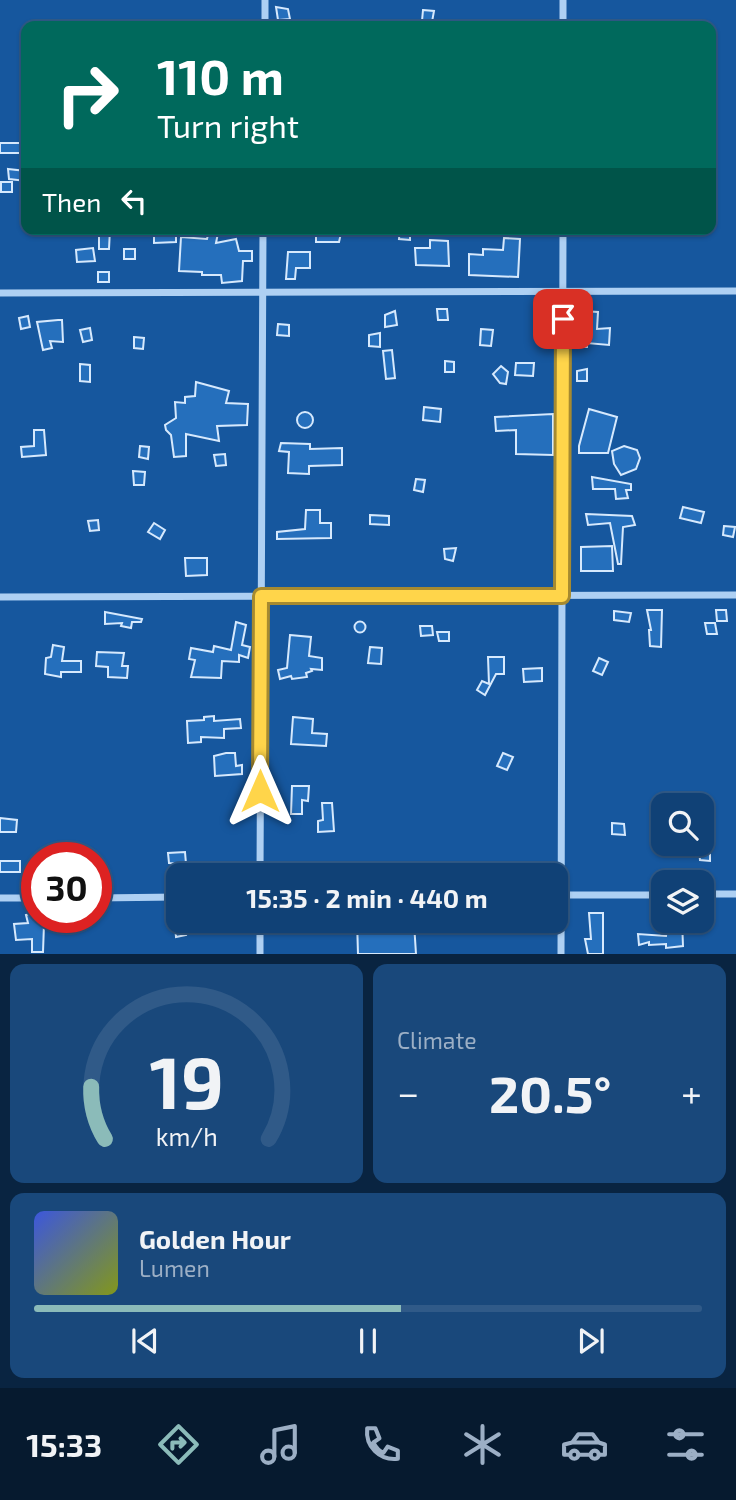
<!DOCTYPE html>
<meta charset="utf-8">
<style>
:root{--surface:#104176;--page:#19487b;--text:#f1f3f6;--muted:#9cafc5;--line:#305a88;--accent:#8bbbb9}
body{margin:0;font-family:"Exo 2",sans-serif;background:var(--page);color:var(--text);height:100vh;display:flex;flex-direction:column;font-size:26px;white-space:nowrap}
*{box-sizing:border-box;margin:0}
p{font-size:23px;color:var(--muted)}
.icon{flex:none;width:38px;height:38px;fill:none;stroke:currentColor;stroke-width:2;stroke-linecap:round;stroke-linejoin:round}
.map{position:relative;height:954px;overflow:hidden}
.drawer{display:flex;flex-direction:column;gap:10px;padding:10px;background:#092441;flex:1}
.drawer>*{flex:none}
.top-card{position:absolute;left:21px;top:21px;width:695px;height:214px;border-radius:14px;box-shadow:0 2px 5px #0004,0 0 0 2px var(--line);background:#00695c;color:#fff;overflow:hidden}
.controls{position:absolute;left:651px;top:793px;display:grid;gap:14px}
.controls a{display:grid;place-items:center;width:63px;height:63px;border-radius:14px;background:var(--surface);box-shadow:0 2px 5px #0004,0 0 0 2px var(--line);font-size:35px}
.speed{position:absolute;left:21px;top:842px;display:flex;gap:14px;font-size:35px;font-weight:700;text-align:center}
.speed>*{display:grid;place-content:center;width:91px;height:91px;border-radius:50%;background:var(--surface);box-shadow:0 2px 5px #0004,0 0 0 2px var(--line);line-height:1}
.speed .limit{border:10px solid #d22;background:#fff;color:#111}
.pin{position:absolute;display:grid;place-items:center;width:60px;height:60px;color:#fff;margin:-30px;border-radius:14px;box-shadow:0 4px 10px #0006}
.me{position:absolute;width:77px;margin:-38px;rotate:0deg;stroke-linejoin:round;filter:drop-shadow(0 0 5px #0008)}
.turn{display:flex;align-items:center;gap:24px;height:147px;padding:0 21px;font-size:32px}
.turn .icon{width:91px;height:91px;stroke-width:2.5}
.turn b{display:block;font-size:49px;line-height:60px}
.then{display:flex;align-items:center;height:66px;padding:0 21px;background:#0003;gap:14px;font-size:26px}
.big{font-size:52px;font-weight:700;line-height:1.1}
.drawer .widget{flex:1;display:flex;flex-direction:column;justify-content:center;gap:10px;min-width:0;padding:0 24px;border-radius:14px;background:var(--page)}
.drawer .dial{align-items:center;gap:0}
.dial svg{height:182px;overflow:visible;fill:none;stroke:var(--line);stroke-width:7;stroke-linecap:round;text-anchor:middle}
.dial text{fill:var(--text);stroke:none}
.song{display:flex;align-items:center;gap:21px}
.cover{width:84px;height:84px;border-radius:10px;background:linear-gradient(135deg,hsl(230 70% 55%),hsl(70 70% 35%))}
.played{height:7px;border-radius:4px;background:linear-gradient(90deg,var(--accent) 55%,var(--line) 55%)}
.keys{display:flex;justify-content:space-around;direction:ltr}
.heat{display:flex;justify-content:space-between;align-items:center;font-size:38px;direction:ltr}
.drawer .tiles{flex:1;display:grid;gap:10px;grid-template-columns:1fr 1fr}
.widget:last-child{grid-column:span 2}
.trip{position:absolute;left:166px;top:863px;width:402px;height:70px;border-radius:14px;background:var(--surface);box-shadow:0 2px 5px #0004,0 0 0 2px var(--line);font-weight:700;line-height:70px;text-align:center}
.menu{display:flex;height:112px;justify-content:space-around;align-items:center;background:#061a2f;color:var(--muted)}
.menu .icon{width:49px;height:49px}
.menu .on{color:var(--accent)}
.menu b{font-size:32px;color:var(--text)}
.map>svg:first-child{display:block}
</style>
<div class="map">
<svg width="736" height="954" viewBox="0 0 736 954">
<rect width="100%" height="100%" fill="#16579e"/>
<g fill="#256fbc" stroke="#d6e9fd" stroke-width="2">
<path d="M276 7 288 9 290 19 278 20Z"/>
<path d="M423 10 434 11 432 22 422 21Z"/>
<rect x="0" y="143" width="26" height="10"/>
<path d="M8 169 26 171V181L9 179Z"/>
<rect x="1" y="182" width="11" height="10"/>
<path d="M99 229H110L109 249H99Z"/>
<path d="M154 229H176V242L154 243Z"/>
<path d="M316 229H342L339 242H316Z"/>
<path d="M400 229H410V240L399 239Z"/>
<path d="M209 231 218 233 216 243 236 239 239 251H252V261H243L242 281 222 283 221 275H202V272L179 271 181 237 207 239Z"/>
<path d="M504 238 520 239 518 277 469 275V254L483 255V249L503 250Z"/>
<path d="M430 240 448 241 449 266 416 265 415 248H430Z"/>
<path d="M93 248 95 261 77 262 76 250Z"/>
<rect x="124" y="249" width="11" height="10"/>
<path d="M288 252H310V268H296L295 279H286Z"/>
<rect x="98" y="272" width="11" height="10"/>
<path d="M437 309H447L448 320H438Z"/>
<path d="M395 311 397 325 385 327V315Z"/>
<path d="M543 311H553V327H542Z"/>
<path d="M582 311 598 312 597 329 610 328 609 345 587 343V347H577L578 320 581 321Z"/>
<path d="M28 316 30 327 21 329 19 318Z"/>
<path d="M58 320H62L63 342 50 341 52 348 43 350 37 322Z"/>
<path d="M278 324 289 325V336L277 335Z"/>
<path d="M90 328 92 340 83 342 80 330Z"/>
<path d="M481 329 493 330 491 346 480 345Z"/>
<path d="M380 333V347L369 346V335Z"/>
<path d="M134 337 144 338 143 349 134 348Z"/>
<path d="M392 350 395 378 386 379 383 351Z"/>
<path d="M445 361 454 362V372H445Z"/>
<path d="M516 363H534L533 376 515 375Z"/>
<path d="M80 364 90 365V382L80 381Z"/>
<path d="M501 366 508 372 506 384 500 383 493 374Z"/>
<path d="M587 369V381H577V371Z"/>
<path d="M196 382 229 391 226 403 248 404 247 425 217 426 219 441 186 434V456L174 457 171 435 166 430 165 425 176 418 175 402 185 403V397L195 396Z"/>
<path d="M424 407 441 409 440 422 423 420Z"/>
<path d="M589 409 617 417 608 453H579V446Z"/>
<circle cx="305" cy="420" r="8"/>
<path d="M553 414V455L516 454V430L496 431 495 417Z"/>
<path d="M34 430H44L46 455 22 457 21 447 34 446Z"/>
<path d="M281 443 310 444V449L342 448V465L309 466V474L288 473 289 452 279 451Z"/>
<path d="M140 446 149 447 148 459 139 457Z"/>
<path d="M624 446 637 450 640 458 636 469 621 475 614 464 612 451Z"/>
<path d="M225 454 226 465 216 466 214 455Z"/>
<path d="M133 471 145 472 144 485H134Z"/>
<path d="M592 477 631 484V490H626L628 498 616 499 615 489H593Z"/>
<path d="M416 479 425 480 423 492 414 490Z"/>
<path d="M683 507 704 512 701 523 680 518Z"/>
<path d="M306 510H320V523H331V538L277 539V532L305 529Z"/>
<path d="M586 514 632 516 635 525 623 527 621 564H618L610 523 588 525Z"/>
<path d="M370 515 389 516V525L370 524Z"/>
<path d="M98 520 99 530 90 531 88 521Z"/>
<path d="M154 523 165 530 160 539 148 532Z"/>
<path d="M724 526 735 527 733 537 723 535Z"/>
<path d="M612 546 613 571H581V547Z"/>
<path d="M456 548 453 561 445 559 444 549Z"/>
<path d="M185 558H207V575L186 576Z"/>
<path d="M647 610H662L661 647 650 646 649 630H651Z"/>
<path d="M716 610H726L727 621H717Z"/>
<path d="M614 611 631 613 629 622 614 620Z"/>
<path d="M105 612 142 619 141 622H132L131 628 121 626 122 623 105 624Z"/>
<circle cx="360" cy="627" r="5.5"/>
<path d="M236 622 246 625 242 645 250 647 248 658 239 655V662L222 661 221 678 191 677 195 660 189 659 191 648 213 652 214 646 231 650Z"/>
<path d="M705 623H715L717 634H707Z"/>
<path d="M420 626H432L433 635 421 636Z"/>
<path d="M437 632H449V641H439Z"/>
<path d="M290 635 311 637 309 656 322 658V670L311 669 312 671 306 673 307 677 292 679 291 676 280 679 278 670 287 668Z"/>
<path d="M53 645 64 647 62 661H81V672H61V677L45 674 46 658 51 657Z"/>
<path d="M370 647 382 648 381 664 368 663Z"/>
<path d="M97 652 124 653 122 666H128L127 678 108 677V667L96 666Z"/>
<path d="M488 657H504V674H496L485 695 477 690 482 681 489 684Z"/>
<path d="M599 658 608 662 602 675 593 671Z"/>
<path d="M542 668V681L524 682 523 669Z"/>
<path d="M214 716V721L240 719 241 728 224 729V738L201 737V742L188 743 187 721 204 720V717Z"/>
<path d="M293 717 313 719 312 733 327 734 326 746 291 744Z"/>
<path d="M226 753H235L236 766 242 765V774L215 776 214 756Z"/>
<path d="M503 753 513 757 507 770 497 766Z"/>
<path d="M292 786H309L308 801 302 800V814H291Z"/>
<path d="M322 803H332L334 831 318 832V821L323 820Z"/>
<path d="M0 818 17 820 16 832H0Z"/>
<path d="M612 823 624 824 625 835 612 834Z"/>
<path d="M699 850H710V861L700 860Z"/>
<path d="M185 852 186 864 169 863 168 853Z"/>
<rect x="0" y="861" width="20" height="11"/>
<path d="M35 913 38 922 44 924 43 952H32V939L16 940 14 924 28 923 26 915Z"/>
<path d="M589 913H603V954H588L585 939H591Z"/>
<path d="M357 920H378V925L414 923 416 954H358Z"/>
<path d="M668 920H682L683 946 666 948V944L649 945V942L639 945 638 934 666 936Z"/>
<path d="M184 924 186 935 176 937 175 925Z"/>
</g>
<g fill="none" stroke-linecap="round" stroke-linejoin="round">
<g stroke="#aed0f3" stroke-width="7">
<path d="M265 26V0"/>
<path d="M563 26V0"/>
<path d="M0 293 736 291"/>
<path d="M0 597 736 595"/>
<path d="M260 875 263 229"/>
<path d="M702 894H736"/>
<path d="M557 895H663"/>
<path d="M0 898H37"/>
<path d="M96 898 178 897"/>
<path d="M260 954V920"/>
<path d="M561 954 563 229"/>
</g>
</g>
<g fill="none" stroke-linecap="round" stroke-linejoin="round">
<g stroke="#a68a30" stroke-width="18">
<path id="route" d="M260 791 261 596H562L563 319"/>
</g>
<use href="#route" stroke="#ffd54a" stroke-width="12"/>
</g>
</svg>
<div class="controls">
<a><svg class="icon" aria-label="search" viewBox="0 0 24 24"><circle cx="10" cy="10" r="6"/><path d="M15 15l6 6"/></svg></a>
<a><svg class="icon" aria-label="layers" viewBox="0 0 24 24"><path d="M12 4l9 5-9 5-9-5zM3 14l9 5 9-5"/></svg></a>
</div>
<div class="speed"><div class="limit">30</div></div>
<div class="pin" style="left:563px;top:319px;background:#d93025"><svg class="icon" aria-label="arrive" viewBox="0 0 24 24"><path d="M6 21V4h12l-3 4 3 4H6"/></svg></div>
<svg class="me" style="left:260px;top:791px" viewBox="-20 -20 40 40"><path d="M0-17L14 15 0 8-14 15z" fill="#ffd54a" stroke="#fff" stroke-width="4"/></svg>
<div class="trip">15:35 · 2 min · 440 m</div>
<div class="top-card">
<div class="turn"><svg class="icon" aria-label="right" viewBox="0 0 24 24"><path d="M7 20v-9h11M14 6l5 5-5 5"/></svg><div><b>110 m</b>Turn right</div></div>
<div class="then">Then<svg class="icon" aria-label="left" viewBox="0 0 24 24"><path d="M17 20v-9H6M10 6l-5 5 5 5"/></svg></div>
</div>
</div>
<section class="drawer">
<div class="tiles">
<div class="widget dial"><svg viewBox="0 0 100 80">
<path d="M14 69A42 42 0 1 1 86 69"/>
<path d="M14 69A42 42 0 0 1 8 46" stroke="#8bbbb9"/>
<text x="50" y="56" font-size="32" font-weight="700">19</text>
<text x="50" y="72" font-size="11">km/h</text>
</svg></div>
<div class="widget"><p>Climate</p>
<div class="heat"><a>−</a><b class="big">20.5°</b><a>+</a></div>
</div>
<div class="widget">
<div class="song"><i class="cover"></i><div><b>Golden Hour</b><p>Lumen</p></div></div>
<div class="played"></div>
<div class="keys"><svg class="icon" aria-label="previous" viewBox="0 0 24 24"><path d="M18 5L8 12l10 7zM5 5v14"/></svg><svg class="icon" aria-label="pause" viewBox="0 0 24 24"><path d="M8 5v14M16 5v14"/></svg><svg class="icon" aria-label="next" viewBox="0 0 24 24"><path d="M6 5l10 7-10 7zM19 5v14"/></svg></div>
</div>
</div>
</section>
<nav class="menu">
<b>15:33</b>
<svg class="icon on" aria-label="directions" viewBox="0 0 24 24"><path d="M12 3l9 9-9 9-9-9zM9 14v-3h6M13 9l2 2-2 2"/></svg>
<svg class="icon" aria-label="music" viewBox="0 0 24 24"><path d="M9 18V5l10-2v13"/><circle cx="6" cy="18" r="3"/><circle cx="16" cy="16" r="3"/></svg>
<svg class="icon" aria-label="phone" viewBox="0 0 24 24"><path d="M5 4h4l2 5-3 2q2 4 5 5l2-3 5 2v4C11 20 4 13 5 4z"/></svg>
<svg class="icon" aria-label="climate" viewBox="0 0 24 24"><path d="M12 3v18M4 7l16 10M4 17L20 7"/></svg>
<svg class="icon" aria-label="car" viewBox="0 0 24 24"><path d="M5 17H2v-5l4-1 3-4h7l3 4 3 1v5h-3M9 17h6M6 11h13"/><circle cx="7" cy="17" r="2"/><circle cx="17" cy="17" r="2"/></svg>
<svg class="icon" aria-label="filters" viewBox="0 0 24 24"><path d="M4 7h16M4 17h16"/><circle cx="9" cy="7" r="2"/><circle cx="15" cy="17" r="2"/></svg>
</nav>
